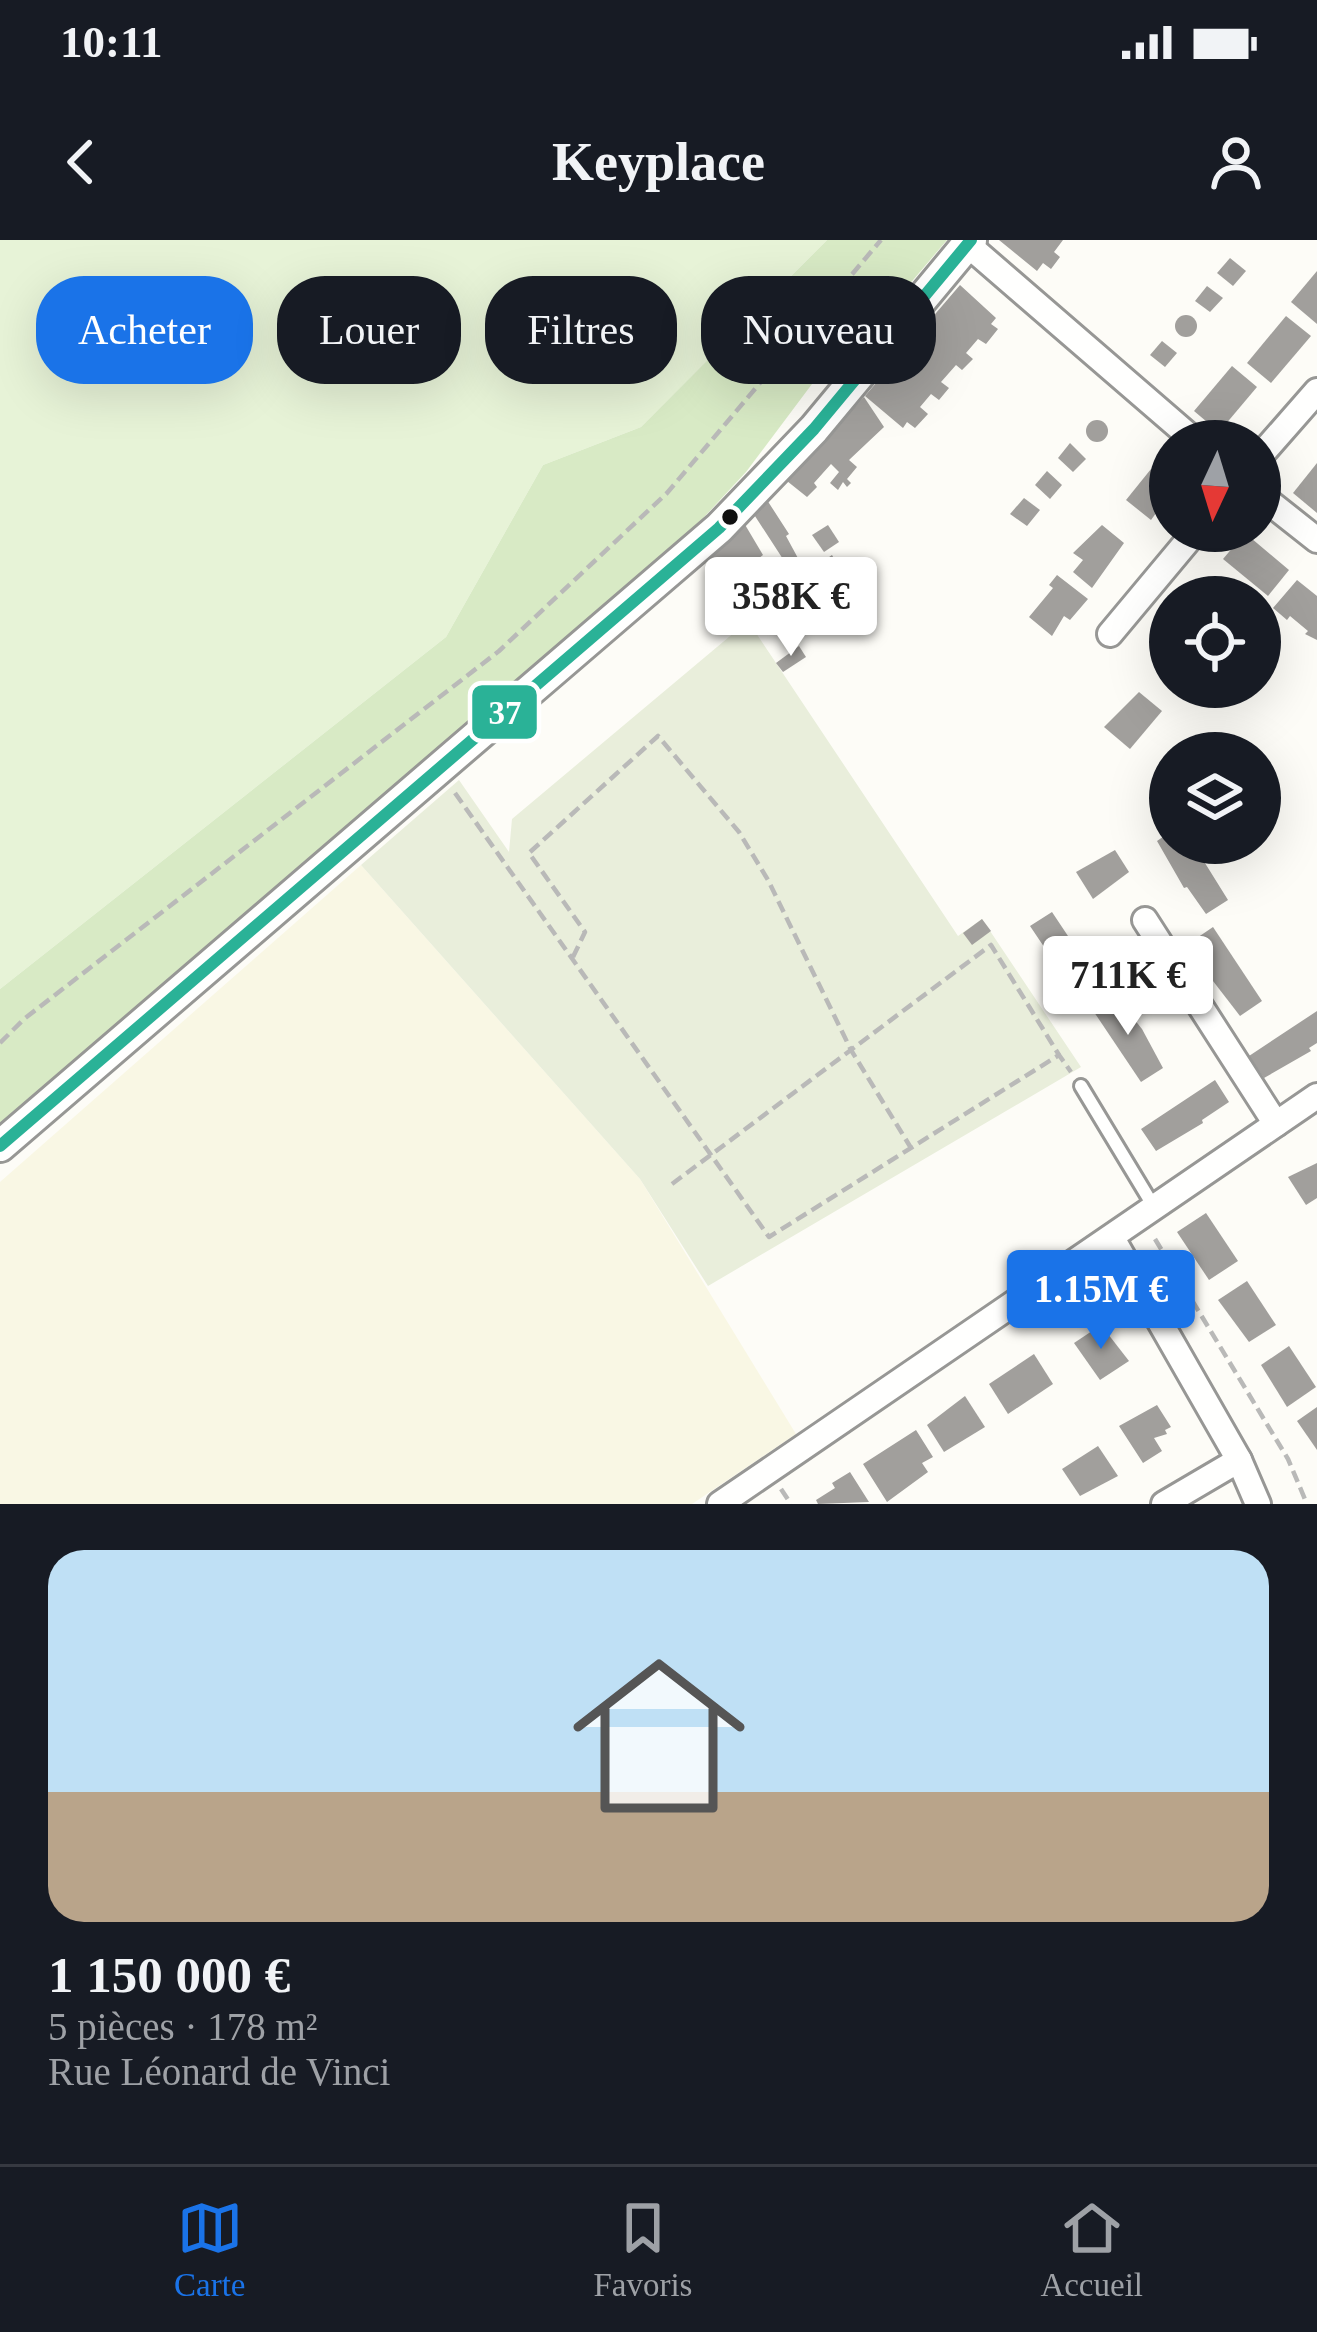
<!DOCTYPE html>
<html lang="fr">
<head>
<meta charset="utf-8">
<style>
  body { margin:0; font-family:"Times New Roman",serif; background:#242831; color:#f1f3f6; height:100vh; display:flex; flex-direction:column; font-size:45px; white-space:nowrap }
  * { box-sizing:border-box; margin:0 }
  p { font-size:39px; color:#9ea1a6 }
  .icon { flex:none; width:66px; height:66px; fill:none; stroke:currentColor; stroke-width:2; stroke-linecap:round; stroke-linejoin:round }
  .map { position:relative; height:1264px; overflow:hidden }
  .side { display:flex; flex-direction:column; background:#171b24; flex:1 }
  .side>* { flex:none }
  .hud { position:absolute; left:36px; top:36px; width:1245px; height:108px; display:flex; gap:24px }
  .needle { width:78px; rotate:184deg }
  .buttons { position:absolute; left:1149px; top:180px; display:grid; gap:24px }
  .buttons a { display:grid; place-items:center; width:132px; height:132px; border-radius:50%; background:#171b24; box-shadow:0 12px 48px #0002; font-size:60px }
  .price { position:absolute; translate:-50% -102px; padding:0 27px; border-radius:12px; background:#fff; color:#222; font-size:39px; line-height:78px; filter:drop-shadow(0 3px 6px #0008) }
  .price::after { content:''; position:absolute; left:50%; top:72px; width:36px; height:27px; margin-left:-18px; background:inherit; clip-path:polygon(0 0,100% 0,50% 100%) }
  .price.selected { background:#1a73e8; color:#fff }
  ul { padding:0; list-style:none }
  li { display:grid; align-content:center; gap:24px; height:636px; padding:0 48px }
  li span { display:grid; place-items:center; height:372px; border-radius:36px; color:#555 }
  li>.icon { margin-inline-start:auto }
  span .icon { width:216px; height:216px; fill:#fffc; stroke-width:1 }
  li b { font-size:51px }
  .tag { padding:0 42px; border-radius:48px; background:#171b24; box-shadow:0 12px 48px #0002; font-size:42px; line-height:108px }
  .tag.selected { background:#1a73e8; color:#fff }
  .status { display:flex; justify-content:space-between; align-items:center; height:84px; padding:0 60px; background:#171b24; direction:ltr }
  .status svg { height:33px; fill:currentColor }
  header { display:flex; justify-content:space-between; align-items:center; height:156px; padding:0 48px; background:#171b24; font-size:54px; font-weight:800 }
  .dock { display:flex; justify-content:space-around; align-items:center; height:168px; border-top:3px solid #363941; background:#171b24; font-size:33px; color:#9ea1a6 }
  .dock a { display:grid; justify-items:center; gap:6px }
  .dock .selected { color:#1a73e8 }
  .map>svg:first-child { display:block }
  .farmland { fill:#f9f7e4 }
  .green { fill:#e7f3d7 }
  .forest { fill:#d8eac5 }
  .cemetery { fill:#e9eedb }
  .building { fill:#a19f9c }
  .lines { fill:none; stroke-linecap:round; stroke-linejoin:round }
  .service-casing { stroke:#979795; stroke-width:18 }
  .minor-casing { stroke:#979795; stroke-width:30 }
  .tertiary-casing { stroke:#979795; stroke-width:36 }
  .path { stroke:#b9b9b8; stroke-width:4.5; stroke-dasharray:12 6; stroke-linecap:butt }
  .service { stroke:#fffffe; stroke-width:12 }
  .minor { stroke:#fffffe; stroke-width:24 }
  .tertiary { stroke:#fffffe; stroke-width:30 }
  .bus-1-casing { stroke:#fff; stroke-width:21 }
  .bus-1 { stroke:#2ab297; stroke-width:12 }
  .bus-dot { fill:#111; stroke:#fff; stroke-width:4.5 }
  .line-badge { stroke:#fff; stroke-width:4.5 }
  .badge-label { font-size:33px; text-anchor:middle; font-weight:bold; fill:#fff }
</style>
</head>
<body>
<div class="status"><b>10:11</b><svg viewBox="0 0 49 12"><path d="M0 12V9h3v3zM5 12V6h3v6zM10 12V3h3v9zM15 12V0h3v12zM26 1h20v11H26zM47 4h2v5h-2z"/></svg></div>
<header><svg class="icon" aria-label="back" viewBox="0 0 24 24"><path d="M15 5l-7 7 7 7"/></svg>Keyplace<svg class="icon" aria-label="person" viewBox="0 0 24 24"><circle cx="12" cy="8" r="4"/><path d="M4 21q1-7 8-7t8 7"/></svg></header>
<div class="map">
<svg width="1317" height="1264" viewBox="0 0 1317 1264">
  <rect width="100%" height="100%" fill="#fdfcf7"/>
  <polygon class="farmland" points="361,625 640,939 796,1194 692,1264 0,1264 0,942"/>
  <polygon class="green" points="0,0 827,0 641,187 543,225 446,397 0,749"/>
  <polygon class="forest" points="827,0 947,0 834,133 821,132 746,232 668,316 0,886 0,749 446,397 543,225 641,187"/>
  <polygon class="cemetery" points="748,381 958,696 982,679 1081,827 708,1046 640,939 361,625 459,540 509,612 512,579"/>
  <g class="building">
    <polygon points="999,0 1063,0 1054,12 1060,17 1051,29 1043,23 1037,31"/>
    <polygon points="1230,18 1246,31 1233,46 1217,33"/>
    <polygon points="1317,31 1317,84 1291,62"/>
    <polygon points="960,45 996,78 991,84 998,89 986,104 978,99 966,113 973,119 962,130 956,125 941,142 949,148 939,160 931,154 920,167 928,174 915,188 907,182 903,188 865,156"/>
    <polygon points="1207,46 1223,58 1210,72 1195,61"/>
    <polygon points="853,57 879,78 835,130 810,107"/>
    <circle cx="1186" cy="86" r="11"/>
    <polygon points="1286,76 1311,96 1271,143 1247,123"/>
    <polygon points="1162,101 1177,113 1165,127 1150,115"/>
    <polygon points="1232,126 1257,147 1219,192 1194,171"/>
    <polygon points="864,157 884,187 849,220 857,227 847,239 851,243 847,247 843,242 838,250 830,243 839,232 831,224 814,243 817,247 807,257 787,241"/>
    <circle cx="1097" cy="191" r="11"/>
    <polygon points="1070,203 1086,219 1073,232 1058,218"/>
    <polygon points="1317,223 1317,273 1293,253"/>
    <polygon points="1151,229 1170,245 1170,254 1151,280 1126,260"/>
    <polygon points="1047,231 1062,245 1050,259 1035,245"/>
    <polygon points="1024,258 1040,270 1027,286 1010,274"/>
    <polygon points="767,260 789,294 786,296 806,333 832,315 838,326 826,333 851,373 829,388 823,378 810,387 780,340 792,333 753,273"/>
    <polygon points="744,283 763,315 747,327 755,341 733,356 708,317"/>
    <polygon points="828,285 839,302 824,312 812,295"/>
    <polygon points="1102,285 1124,303 1092,348 1073,332 1083,320 1073,313"/>
    <polygon points="1245,293 1289,330 1268,356 1223,319"/>
    <polygon points="1057,335 1088,359 1070,380 1064,376 1052,396 1029,377 1053,348 1049,345"/>
    <polygon points="1297,340 1317,356 1317,400 1305,394 1308,391 1290,376 1287,380 1273,368"/>
    <polygon points="799,406 806,417 783,432 776,423"/>
    <polygon points="1139,452 1162,471 1130,509 1104,487"/>
    <polygon points="1170,592 1170,603 1195,607 1228,660 1206,674 1187,647 1184,648 1157,601"/>
    <polygon points="1115,610 1129,632 1093,659 1076,632"/>
    <polygon points="1052,672 1070,699 1073,697 1101,744 1079,759 1030,686"/>
    <polygon points="982,679 991,691 972,705 963,693"/>
    <polygon points="1213,687 1262,761 1240,776 1213,741 1191,702"/>
    <polygon points="1114,754 1142,789 1163,828 1141,842 1092,769"/>
    <polygon points="1317,771 1317,803 1309,808 1311,811 1264,838 1249,816"/>
    <polygon points="1215,840 1229,862 1202,880 1203,883 1156,911 1141,889"/>
    <polygon points="1317,923 1317,958 1306,965 1288,937"/>
    <polygon points="1206,973 1238,1021 1209,1040 1177,992"/>
    <polygon points="1247,1041 1276,1085 1249,1102 1218,1060"/>
    <polygon points="1101,1085 1129,1121 1100,1140 1074,1103"/>
    <polygon points="1289,1106 1316,1147 1287,1167 1261,1125"/>
    <polygon points="1034,1114 1053,1144 1008,1174 989,1144"/>
    <polygon points="965,1156 985,1187 944,1212 927,1185"/>
    <polygon points="1157,1165 1171,1187 1165,1190 1167,1194 1154,1198 1162,1211 1143,1223 1119,1186"/>
    <polygon points="1317,1167 1317,1210 1297,1181"/>
    <polygon points="916,1190 933,1217 922,1223 928,1232 887,1262 863,1224"/>
    <polygon points="1098,1206 1118,1236 1080,1256 1062,1229"/>
    <polygon points="850,1232 869,1262 818,1264 816,1260 835,1248 832,1243"/>
  </g>
  <g class="lines">
    <defs>
      <polyline id="service" points="1081,846 1154,967"/>
      <g id="minor">
        <polyline points="967,4 1195,201"/>
        <polyline points="1260,216 1317,151"/>
        <polyline points="1260,255 1317,300"/>
        <polyline points="1110,394 1196,291"/>
        <polyline points="1145,680 1276,884"/>
        <polyline points="1112,998 1239,1220 1258,1264"/>
        <polyline points="720,1264 1317,856"/>
        <polyline points="1164,1264 1239,1220"/>
      </g>
      <polyline id="tertiary" points="0,906 719,288 814,189 971,0"/>
    </defs>
    <use href="#service" class="service-casing"/>
    <use href="#minor" class="minor-casing"/>
    <use href="#tertiary" class="tertiary-casing"/>
    <g class="path">
      <polyline points="455,553 769,997 1059,815 1071,832"/>
      <polyline points="573,717 585,692 529,613 658,496 739,592 768,640 851,810 911,908"/>
      <polyline points="0,803 24,779 499,411 667,253 881,0"/>
      <polyline points="672,944 991,705 1059,815"/>
      <polyline points="1155,999 1288,1219 1307,1264"/>
      <polyline points="781,1249 791,1264"/>
    </g>
    <use href="#service" class="service"/>
    <use href="#minor" class="minor"/>
    <use href="#tertiary" class="tertiary"/>
    <defs>
      <polyline id="bus-1" points="0,906 719,288 814,189 971,0"/>
    </defs>
    <use href="#bus-1" class="bus-1-casing"/>
    <use href="#bus-1" class="bus-1"/>
  </g>
  <circle class="bus-dot" cx="730" cy="277" r="10"/>
  <rect class="line-badge" x="470" y="443" width="69" height="58" rx="12" fill="#2ab297"/>
  <g class="badge-label">
    <text x="505" y="484">37</text>
  </g>
</svg>
<div class="buttons">
<a><svg class="needle" viewBox="-14 -14 28 28"><path d="M0-13l5 13h-10z" fill="#e53935"/><path d="M0 13l5-13h-10z" fill="#9ea1a6"/></svg></a>
<a><svg class="icon" aria-label="locate" viewBox="0 0 24 24"><circle cx="12" cy="12" r="6"/><path d="M12 2v4M12 18v4M2 12h4M18 12h4"/></svg></a>
<a><svg class="icon" aria-label="layers" viewBox="0 0 24 24"><path d="M12 4l9 5-9 5-9-5zM3 14l9 5 9-5"/></svg></a>
</div>
<b class="price" style="left:791px;top:419px">358K €</b>
<b class="price" style="left:1128px;top:798px">711K €</b>
<b class="price selected" style="left:1101px;top:1112px">1.15M €</b>
<div class="hud">
<a class="tag selected">Acheter</a>
<a class="tag">Louer</a>
<a class="tag">Filtres</a>
<a class="tag">Nouveau</a>
</div>
</div>
<section class="side">
<ul>
<li><span style="background:linear-gradient(#bfe0f5 65%,#b9a48a 0)"><svg class="icon" aria-label="home" viewBox="0 0 24 24"><path d="M3 11l9-7 9 7M6 9v11h12V9"/></svg></span><div><b>1 150 000 €</b><p>5 pièces · 178 m²</p><p>Rue Léonard de Vinci</p></div></li>
</ul>
</section>
<nav class="dock">
<a class="selected"><svg class="icon" aria-label="map" viewBox="0 0 24 24"><path d="M3 6l6-2 6 2 6-2v14l-6 2-6-2-6 2zM9 4v14M15 6v14"/></svg>Carte</a>
<a><svg class="icon" aria-label="saved" viewBox="0 0 24 24"><path d="M7 4h10v16l-5-4-5 4z"/></svg>Favoris</a>
<a><svg class="icon" aria-label="home" viewBox="0 0 24 24"><path d="M3 11l9-7 9 7M6 9v11h12V9"/></svg>Accueil</a>
</nav>
</body>
</html>
